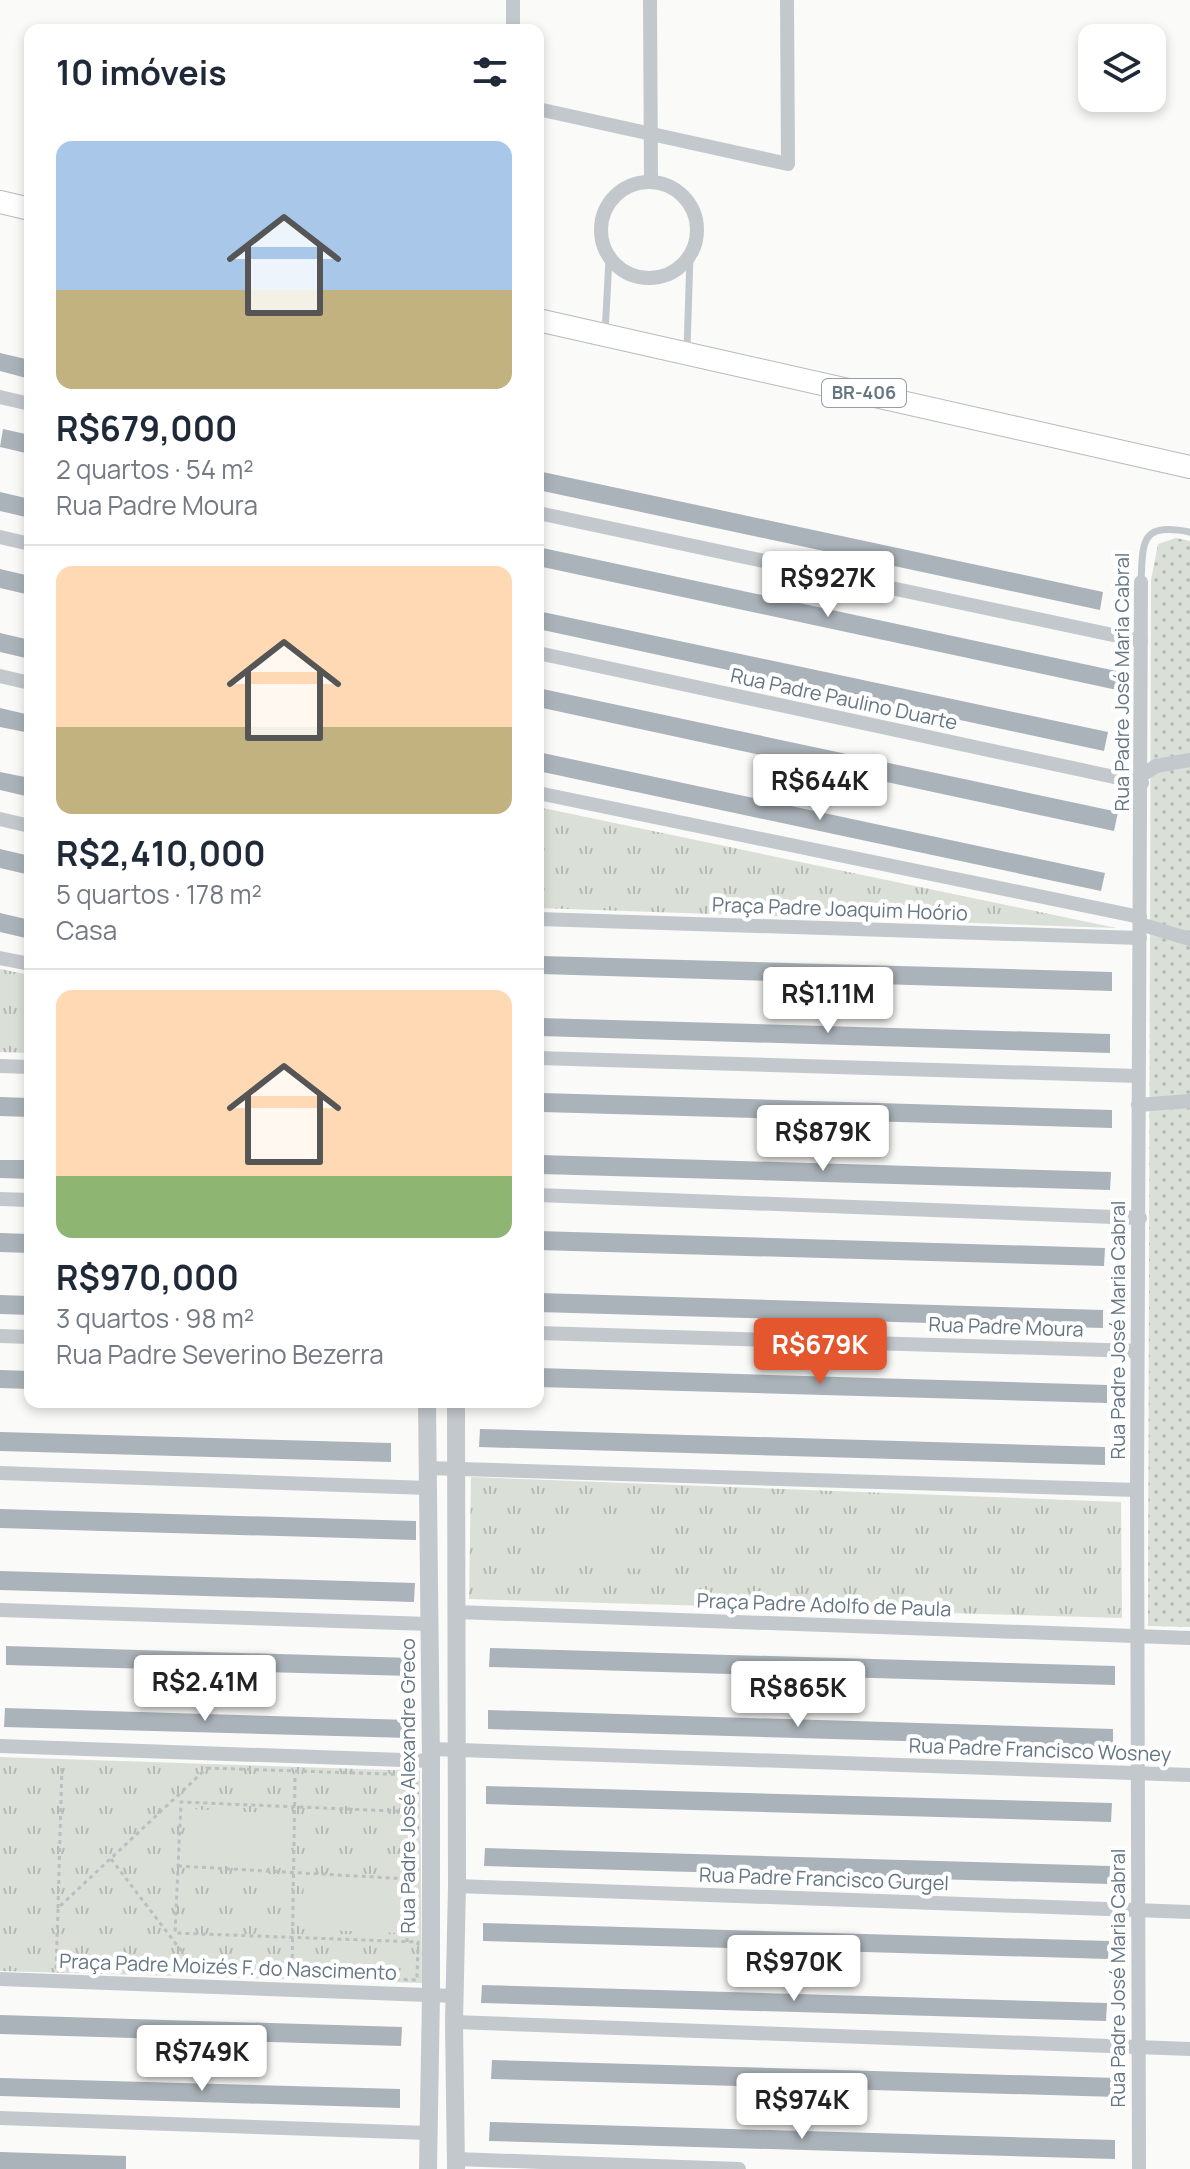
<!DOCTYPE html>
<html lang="pt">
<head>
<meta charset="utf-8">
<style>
  body { margin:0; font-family:Manrope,sans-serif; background:#f2f2f3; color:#1f2937; height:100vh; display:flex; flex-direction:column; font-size:30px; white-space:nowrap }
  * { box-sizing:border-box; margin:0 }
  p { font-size:26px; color:#747a83 }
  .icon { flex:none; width:44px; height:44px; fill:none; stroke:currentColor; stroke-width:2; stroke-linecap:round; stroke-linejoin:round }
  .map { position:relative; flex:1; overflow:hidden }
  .panel { position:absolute; left:24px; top:24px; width:520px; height:1384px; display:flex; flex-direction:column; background:#fff; border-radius:16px; box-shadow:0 4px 12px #0003 }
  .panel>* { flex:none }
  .fabs { position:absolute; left:1078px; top:24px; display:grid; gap:16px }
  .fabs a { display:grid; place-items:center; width:88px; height:88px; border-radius:16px; background:#fff; box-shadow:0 4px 12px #0003; font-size:40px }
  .price { position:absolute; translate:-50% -68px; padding:0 18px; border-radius:8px; background:#fff; color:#222; font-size:26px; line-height:52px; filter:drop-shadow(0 2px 4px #0008) }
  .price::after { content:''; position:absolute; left:50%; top:48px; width:24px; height:18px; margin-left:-12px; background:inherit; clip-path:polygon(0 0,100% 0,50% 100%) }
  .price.current { background:#e4572e; color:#fff }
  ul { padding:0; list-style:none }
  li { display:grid; align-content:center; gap:16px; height:424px; padding:0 32px }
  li+li { border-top:2px solid #e0e1e3 }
  li span { display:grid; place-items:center; height:248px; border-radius:16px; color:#555 }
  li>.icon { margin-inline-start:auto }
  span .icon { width:144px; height:144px; fill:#fffc; stroke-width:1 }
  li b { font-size:34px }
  h2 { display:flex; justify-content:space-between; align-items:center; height:96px; padding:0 32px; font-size:34px }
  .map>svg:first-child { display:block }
  .grass { fill:url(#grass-dots) }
  .park { fill:url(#park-tufts) }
  .garden { fill:#dadfd7 }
  .building { fill:#aab3b9 }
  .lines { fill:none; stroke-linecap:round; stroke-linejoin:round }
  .primary-casing { stroke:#b5babe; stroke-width:24 }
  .path { stroke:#bbbfc2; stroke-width:3; stroke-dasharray:4 4; stroke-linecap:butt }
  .service { stroke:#c3c8cc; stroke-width:7 }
  .minor { stroke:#c3c8cc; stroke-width:14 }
  .tertiary { stroke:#c3c8cc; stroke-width:18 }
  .primary { stroke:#fff; stroke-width:22 }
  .labels { text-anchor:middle; stroke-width:8; stroke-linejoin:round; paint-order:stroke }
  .shield { fill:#fff; stroke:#939fa8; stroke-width:2 }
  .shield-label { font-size:18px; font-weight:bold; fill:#657683 }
  .street-label { font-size:20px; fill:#657683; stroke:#fff }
</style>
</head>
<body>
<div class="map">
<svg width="1190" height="2169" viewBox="0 0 1190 2169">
  <defs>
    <pattern id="grass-dots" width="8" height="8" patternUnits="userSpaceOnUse" patternTransform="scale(2)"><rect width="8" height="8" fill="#dadfd7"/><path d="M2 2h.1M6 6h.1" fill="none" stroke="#b4b9b4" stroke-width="1.8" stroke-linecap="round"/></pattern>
    <pattern id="park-tufts" width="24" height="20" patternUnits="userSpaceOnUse" patternTransform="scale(2)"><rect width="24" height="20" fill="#dadfd7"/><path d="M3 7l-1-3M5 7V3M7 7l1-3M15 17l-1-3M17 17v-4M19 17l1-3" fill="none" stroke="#b4b9b4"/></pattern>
  </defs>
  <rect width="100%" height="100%" fill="#fafaf8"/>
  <polygon class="grass" points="1176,538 1190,541 1190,1627 1148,1626 1151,580 1158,544"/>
  <g class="park">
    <polygon points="538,807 1116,928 538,908"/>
    <polygon points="0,969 30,975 30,1053 0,1052"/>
    <polygon points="471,1477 1121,1502 1122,1618 469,1599"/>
    <polygon points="0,1757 420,1771 422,1983 0,1971"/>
  </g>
  <g class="garden">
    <polygon points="547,1514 645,1519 642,1569 544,1563"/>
    <polygon points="190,1809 288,1814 285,1864 187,1858"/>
    <polygon points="304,1879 402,1883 400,1933 302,1929"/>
  </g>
  <g class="building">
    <polygon points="0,353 30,360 30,379 0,371"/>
    <polygon points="3,429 30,435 30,454 0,447"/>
    <polygon points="538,471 1103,592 1100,610 538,490"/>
    <polygon points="0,492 30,499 30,518 0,511"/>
    <polygon points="538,547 1121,672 1117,690 538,566"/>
    <polygon points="0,569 30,576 30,595 0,588"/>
    <polygon points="538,611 1108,732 1104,751 538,629"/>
    <polygon points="0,633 30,640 30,659 0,652"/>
    <polygon points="538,688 1118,812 1114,831 538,707"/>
    <polygon points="0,708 30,715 30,733 0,727"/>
    <polygon points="538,752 1105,873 1101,891 538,771"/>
    <polygon points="0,772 30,778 30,797 0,790"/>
    <polygon points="0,849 30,856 30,875 0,868"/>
    <polygon points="0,913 30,920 30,939 0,932"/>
    <polygon points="542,956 1112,972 1112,991 541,974"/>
    <polygon points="540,1018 1110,1034 1110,1053 540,1036"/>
    <polygon points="542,1093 1112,1110 1112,1128 542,1112"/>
    <polygon points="0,1097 30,1098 30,1117 0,1116"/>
    <polygon points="540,1155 1111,1172 1110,1190 540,1174"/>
    <polygon points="0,1160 30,1160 30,1179 0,1178"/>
    <polygon points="538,1231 1105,1248 1104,1266 538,1250"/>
    <polygon points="0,1233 30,1234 30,1253 0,1252"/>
    <polygon points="538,1293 1103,1310 1103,1328 538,1312"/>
    <polygon points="0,1295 30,1296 30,1315 0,1314"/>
    <polygon points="538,1368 1107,1385 1107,1403 538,1387"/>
    <polygon points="0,1370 30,1371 30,1389 0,1388"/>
    <polygon points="480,1429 1105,1447 1105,1465 479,1447"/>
    <polygon points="0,1432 391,1443 391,1462 0,1451"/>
    <polygon points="0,1509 416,1521 416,1540 0,1528"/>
    <polygon points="0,1571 415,1583 414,1602 0,1590"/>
    <polygon points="6,1646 412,1658 411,1676 6,1665"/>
    <polygon points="490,1648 1115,1666 1115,1685 489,1667"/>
    <polygon points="5,1708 410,1720 410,1738 4,1727"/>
    <polygon points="488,1710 1113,1729 1113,1747 488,1729"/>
    <polygon points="486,1786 1112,1803 1111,1822 486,1804"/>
    <polygon points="485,1848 1110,1866 1109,1884 484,1866"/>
    <polygon points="483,1923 1109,1941 1108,1959 483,1941"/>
    <polygon points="482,1985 1107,2003 1106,2021 481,2003"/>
    <polygon points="0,2015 402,2027 401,2046 0,2034"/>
    <polygon points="492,2060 1117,2078 1117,2097 491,2079"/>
    <polygon points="0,2078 400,2089 400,2108 0,2096"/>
    <polygon points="490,2122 1115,2140 1115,2159 489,2141"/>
    <polygon points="0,2152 126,2156 126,2169 0,2169"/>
  </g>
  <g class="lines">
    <defs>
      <g id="primary">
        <polyline points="0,202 30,209"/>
        <polyline points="538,320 1190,467"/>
      </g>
    </defs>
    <use href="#primary" class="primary-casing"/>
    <g class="path">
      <polygon points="207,1768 416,1775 417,1812 181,1802 175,1933 418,1942 417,1980 56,1969 58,1908"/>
      <polyline points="111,1859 196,1970"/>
      <polyline points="178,1866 409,1879"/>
      <polyline points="58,1908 62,1764"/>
      <polyline points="407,1942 411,1812"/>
      <polyline points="292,1974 295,1774"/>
    </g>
    <g class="service">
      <polyline points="605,333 609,259"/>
      <polyline points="687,349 690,256"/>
      <path d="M1141,582C1143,541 1140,522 1190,532"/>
    </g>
    <g class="minor">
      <polyline points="650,0 651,182"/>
      <polyline points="513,30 513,0"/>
      <polyline points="538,109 788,164 787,0"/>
      <circle cx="649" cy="230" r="48"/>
      <polyline points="0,397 30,404"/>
      <polyline points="538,513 1141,641"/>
      <polyline points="0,537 30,544"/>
      <polyline points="538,653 1142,783"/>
      <polyline points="0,676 30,683"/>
      <polyline points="1142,775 1156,766 1190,760"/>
      <polyline points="538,793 1140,917"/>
      <polyline points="0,819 30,826"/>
      <polyline points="538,919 1140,938"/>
      <polyline points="1140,924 1190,939"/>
      <polyline points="0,958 30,964"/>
      <polyline points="538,1058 1138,1076"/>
      <polyline points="0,1066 30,1067"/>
      <polyline points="1138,1105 1190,1101"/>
      <polyline points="538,1195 1140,1218"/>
      <polyline points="0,1199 30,1200"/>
      <polyline points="538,1333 1137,1351"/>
      <polyline points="0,1336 30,1337"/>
      <polyline points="427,1468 1137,1490"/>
      <polyline points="0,1473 428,1488"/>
      <polyline points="0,1610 429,1624"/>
      <polyline points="457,1612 1190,1638"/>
      <polyline points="0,1746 431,1761"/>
      <polyline points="431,1749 1190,1775"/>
      <polyline points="457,1886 1190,1912"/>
      <polyline points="0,1979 454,1996"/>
      <polyline points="454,2022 1190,2049"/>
      <polyline points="0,2118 428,2133"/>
      <polyline points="456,2159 739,2169"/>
      <polyline points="1139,2169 1137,1490 1141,582"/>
    </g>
    <g class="tertiary">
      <polyline points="427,1402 431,1761 431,1995 428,2169"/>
      <polyline points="456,2169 454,2022 457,1886 456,1402"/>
    </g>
    <use href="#primary" class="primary"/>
  </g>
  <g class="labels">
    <rect class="shield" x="822" y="379" width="84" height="28" rx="6"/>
    <g class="shield-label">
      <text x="864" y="399">BR-406</text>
    </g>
    <g class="street-label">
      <text transform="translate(1122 682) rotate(-90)" y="7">Rua Padre José Maria Cabral</text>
      <text transform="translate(844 699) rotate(12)" y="7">Rua Padre Paulino Duarte</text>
      <text transform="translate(840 909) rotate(2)" y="7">Praça Padre Joaquim Hoório</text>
      <text transform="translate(1006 1327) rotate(2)" y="7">Rua Padre Moura</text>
      <text transform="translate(1118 1330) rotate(-90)" y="7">Rua Padre José Maria Cabral</text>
      <text transform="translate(824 1605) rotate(2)" y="7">Praça Padre Adolfo de Paula</text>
      <text transform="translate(1040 1750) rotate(2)" y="7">Rua Padre Francisco Wosney</text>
      <text transform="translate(408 1786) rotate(-90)" y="7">Rua Padre José Alexandre Greco</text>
      <text transform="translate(824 1879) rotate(2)" y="7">Rua Padre Francisco Gurgel</text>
      <text transform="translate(228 1967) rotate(2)" y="7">Praça Padre Moizés F. do Nascimento</text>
      <text transform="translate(1118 1978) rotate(-90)" y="7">Rua Padre José Maria Cabral</text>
    </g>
  </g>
</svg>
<div class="fabs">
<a><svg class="icon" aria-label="layers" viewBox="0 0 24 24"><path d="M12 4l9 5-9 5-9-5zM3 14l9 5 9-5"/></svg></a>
</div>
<b class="price" style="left:828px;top:619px">R$927K</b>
<b class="price" style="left:820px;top:822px">R$644K</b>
<b class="price" style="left:828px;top:1035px">R$1.11M</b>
<b class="price" style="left:823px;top:1173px">R$879K</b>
<b class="price current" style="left:820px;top:1386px">R$679K</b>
<b class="price" style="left:205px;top:1723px">R$2.41M</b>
<b class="price" style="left:798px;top:1729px">R$865K</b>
<b class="price" style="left:794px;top:2003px">R$970K</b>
<b class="price" style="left:202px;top:2093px">R$749K</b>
<b class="price" style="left:802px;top:2141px">R$974K</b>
<section class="panel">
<h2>10 imóveis<svg class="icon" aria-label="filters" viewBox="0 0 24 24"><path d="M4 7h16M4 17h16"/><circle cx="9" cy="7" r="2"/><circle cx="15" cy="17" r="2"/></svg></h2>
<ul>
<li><span style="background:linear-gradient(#a9c7e8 60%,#c2b280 0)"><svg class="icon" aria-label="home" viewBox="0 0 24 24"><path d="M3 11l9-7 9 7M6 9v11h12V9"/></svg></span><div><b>R$679,000</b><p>2 quartos · 54 m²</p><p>Rua Padre Moura</p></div></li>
<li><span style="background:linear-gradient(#ffd9b3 65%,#c2b280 0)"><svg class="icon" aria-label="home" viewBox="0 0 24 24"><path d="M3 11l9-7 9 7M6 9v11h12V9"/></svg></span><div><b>R$2,410,000</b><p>5 quartos · 178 m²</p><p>Casa</p></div></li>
<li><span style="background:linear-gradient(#ffd9b3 75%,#8fb573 0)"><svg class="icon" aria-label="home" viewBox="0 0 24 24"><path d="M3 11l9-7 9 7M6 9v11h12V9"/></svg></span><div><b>R$970,000</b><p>3 quartos · 98 m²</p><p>Rua Padre Severino Bezerra</p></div></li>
</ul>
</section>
</div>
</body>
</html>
